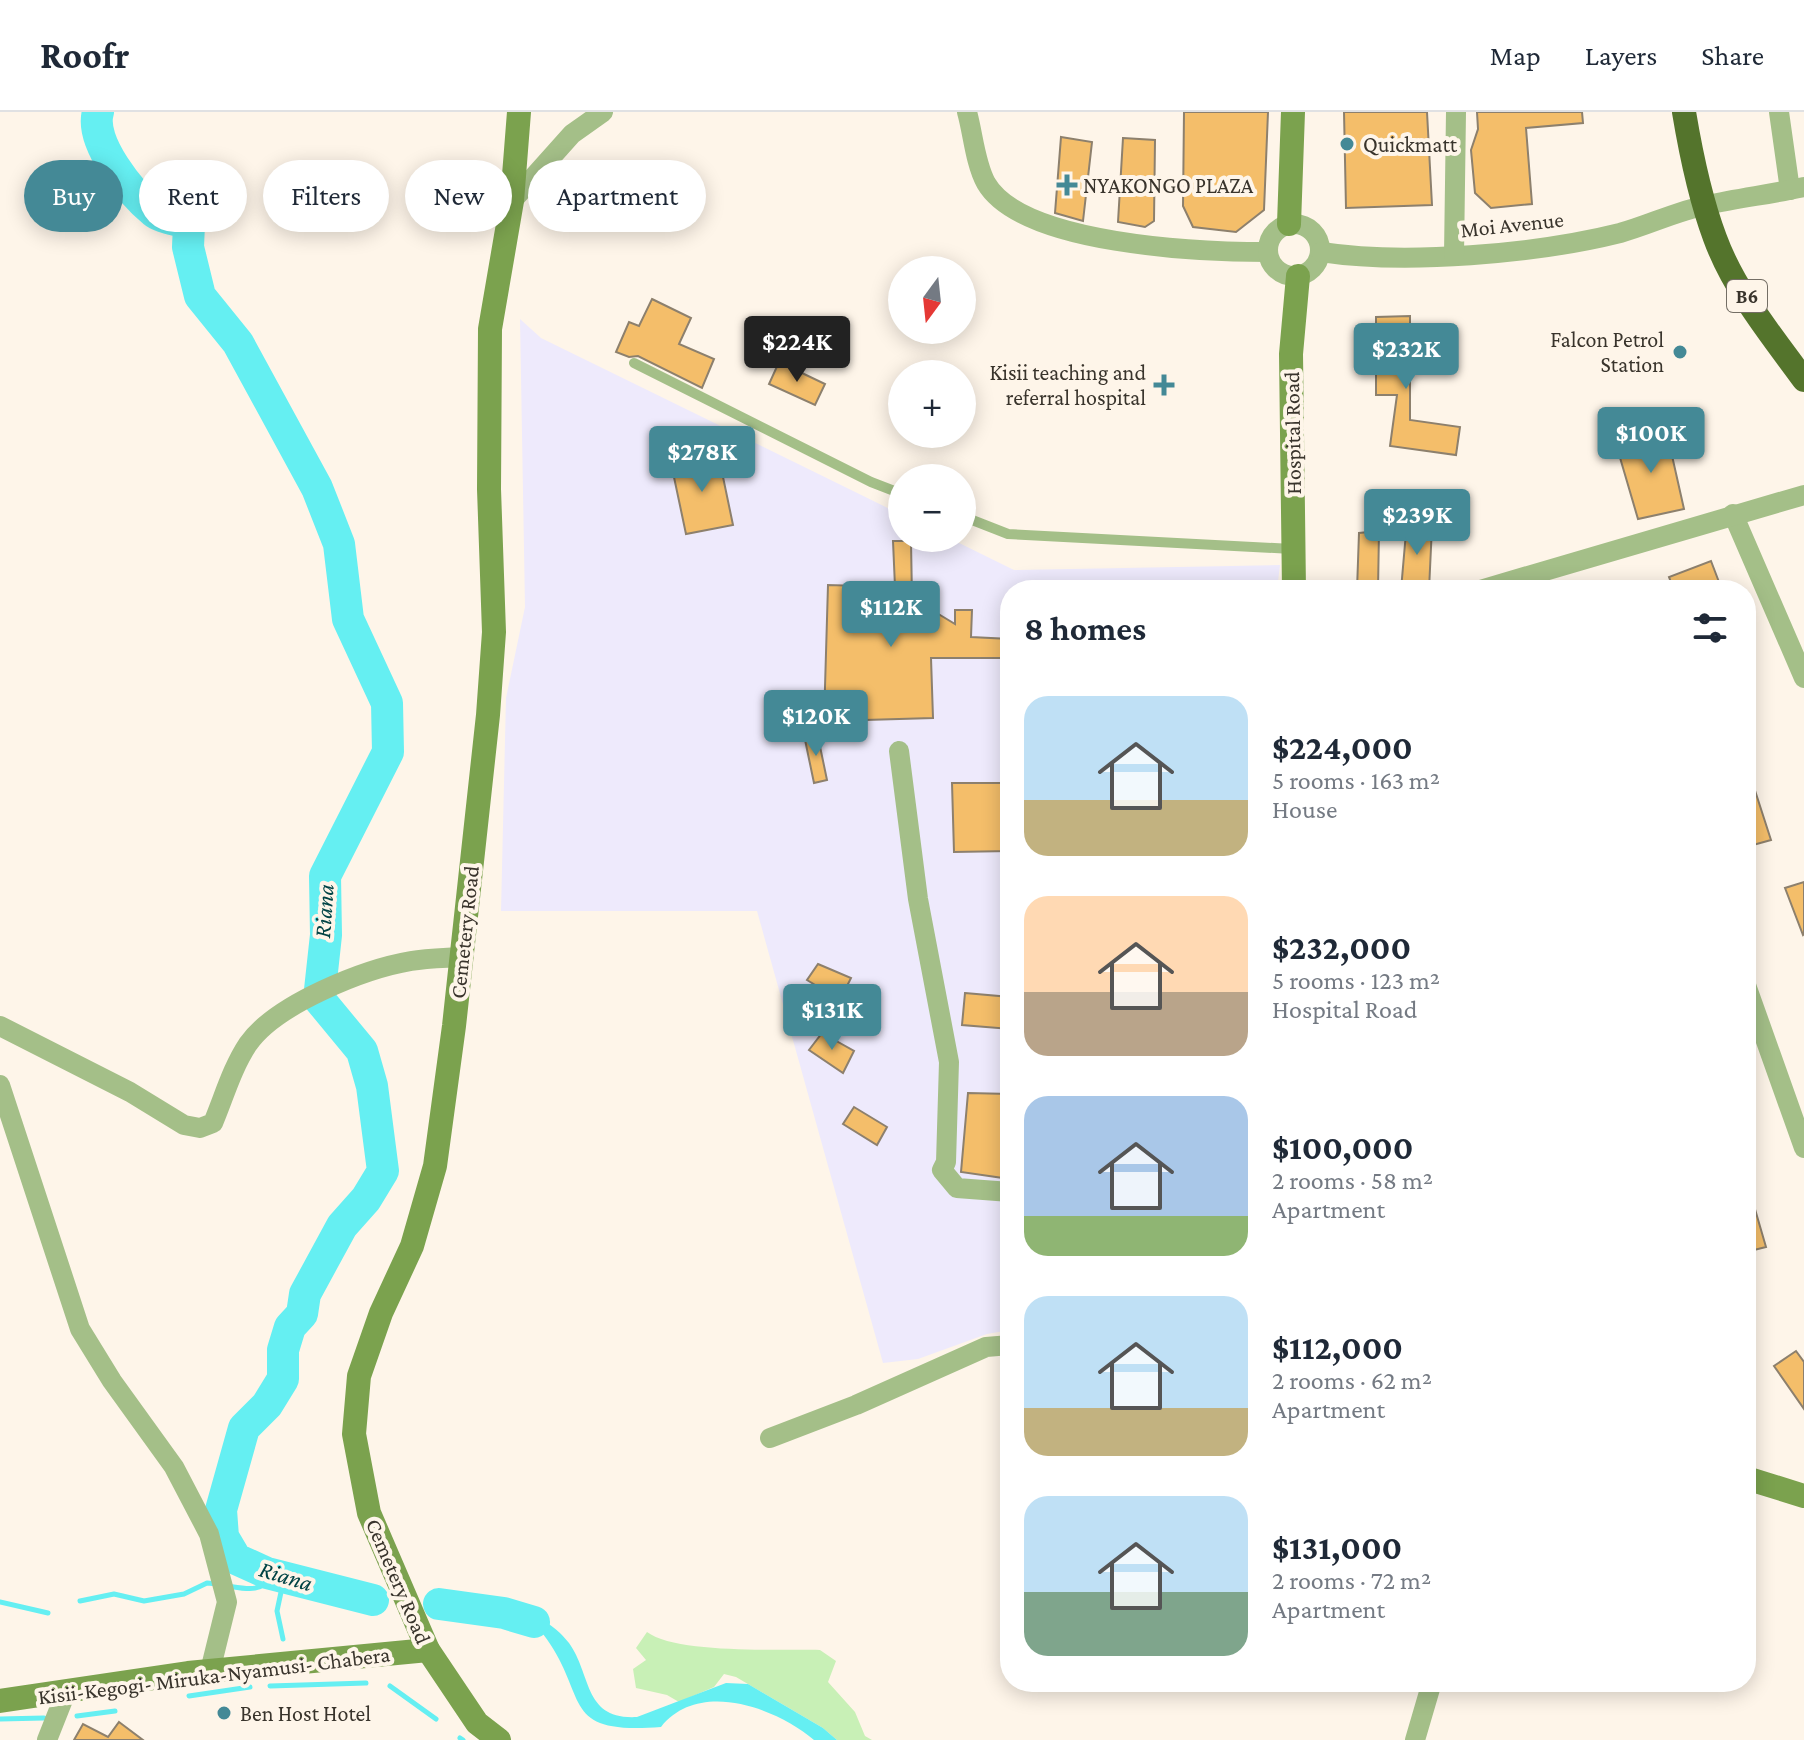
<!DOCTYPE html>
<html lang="en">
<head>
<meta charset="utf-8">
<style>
  body { margin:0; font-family:"Crimson Pro",serif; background:#f6f6f7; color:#1f2937; height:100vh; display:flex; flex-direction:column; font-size:30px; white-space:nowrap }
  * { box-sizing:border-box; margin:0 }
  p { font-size:26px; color:#747a83 }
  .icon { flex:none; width:44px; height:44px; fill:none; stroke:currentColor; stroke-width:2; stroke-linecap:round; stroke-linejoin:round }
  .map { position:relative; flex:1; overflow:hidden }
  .sheet { position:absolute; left:1000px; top:468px; width:756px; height:1112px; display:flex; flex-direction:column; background:#fff; border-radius:32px; box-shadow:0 4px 20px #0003 }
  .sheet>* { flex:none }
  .top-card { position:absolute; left:24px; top:48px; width:760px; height:72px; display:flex; gap:16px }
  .needle { width:52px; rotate:195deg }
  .controls { position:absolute; left:888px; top:144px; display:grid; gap:16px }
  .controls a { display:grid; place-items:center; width:88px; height:88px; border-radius:50%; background:#fff; box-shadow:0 4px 20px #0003; font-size:40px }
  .price { position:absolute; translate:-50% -68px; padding:0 18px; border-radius:8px; background:#448996; color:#fff; font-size:26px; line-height:52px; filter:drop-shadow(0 2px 4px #0008) }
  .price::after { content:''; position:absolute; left:50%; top:48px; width:24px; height:18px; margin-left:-12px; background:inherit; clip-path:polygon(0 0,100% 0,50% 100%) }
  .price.current { background:#222; color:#fff }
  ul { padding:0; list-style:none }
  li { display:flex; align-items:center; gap:24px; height:200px; padding:0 24px }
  li span { display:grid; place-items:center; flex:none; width:224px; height:160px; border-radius:24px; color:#555 }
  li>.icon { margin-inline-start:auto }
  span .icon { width:96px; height:96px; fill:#fffc; stroke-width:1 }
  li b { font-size:34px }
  h2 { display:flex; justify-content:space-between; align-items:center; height:96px; padding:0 24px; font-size:34px }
  .chip { padding:0 28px; border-radius:36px; background:#fff; box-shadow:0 4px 20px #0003; font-size:28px; line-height:72px }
  .chip.current { background:#448996; color:#fff }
  header { display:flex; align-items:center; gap:48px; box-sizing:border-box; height:112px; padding:0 40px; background:#fff; border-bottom:2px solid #e0e1e3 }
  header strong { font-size:38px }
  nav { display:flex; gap:44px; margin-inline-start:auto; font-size:28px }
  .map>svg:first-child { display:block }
  .education { fill:#eeeafc }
  .green { fill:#c8f0b6 }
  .water { fill:#65eff2 }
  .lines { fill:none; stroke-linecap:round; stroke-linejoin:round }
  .stream { stroke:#65eff2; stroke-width:5 }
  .river { stroke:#65eff2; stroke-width:32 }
  .building { fill:#f4be6a; stroke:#8d806d; stroke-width:2 }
  .lane { stroke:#a4bf88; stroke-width:10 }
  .street { stroke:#a4bf88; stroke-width:20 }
  .secondary { stroke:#7ba24e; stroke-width:24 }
  .highway { stroke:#54742c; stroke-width:24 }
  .poi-dot { fill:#448996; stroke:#fef5e9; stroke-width:3 }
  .labels { text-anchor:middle; stroke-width:8; stroke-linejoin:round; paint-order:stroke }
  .shield { fill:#fef5e9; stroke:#746e65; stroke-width:2 }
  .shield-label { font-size:20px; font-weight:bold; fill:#39342c }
  .poi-label { font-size:22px; fill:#39342c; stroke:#fef5e9; text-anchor:start }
  .street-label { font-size:22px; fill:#39342c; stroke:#fef5e9 }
  .water-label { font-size:24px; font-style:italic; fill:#004345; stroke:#fef5e9 }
</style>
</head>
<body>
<header>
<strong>Roofr</strong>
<nav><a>Map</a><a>Layers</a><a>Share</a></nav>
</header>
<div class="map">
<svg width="1804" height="1628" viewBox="0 0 1804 1628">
  <rect width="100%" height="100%" fill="#fef5e9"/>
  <polygon class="education" points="520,207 541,226 902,403 902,426 949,426 1014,458 1280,453 1277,478 1010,478 1010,1218 987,1222 918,1247 883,1251 757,799 501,799 506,586 525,495"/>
  <path class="green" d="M647,1520C676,1542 781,1537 820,1538L836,1549L828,1570L855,1600L865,1624L872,1628H837L823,1616L736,1565L724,1562L714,1575L679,1590L667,1583L636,1576L633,1557L646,1548L636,1536Z"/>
  <path class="water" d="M494,1489C522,1497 551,1507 569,1531C592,1563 583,1608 637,1605L726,1571L748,1572L823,1616L837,1628H814C776,1596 699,1567 661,1615C557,1623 591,1585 543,1522L491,1511Z"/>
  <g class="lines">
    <g class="stream">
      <path d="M228,1474C247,1477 262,1481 272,1463"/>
      <polyline points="80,1489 114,1482 144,1489 184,1482 207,1471 218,1472"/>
      <polyline points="0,1490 48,1501"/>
      <polyline points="283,1527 277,1499 284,1466"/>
      <polyline points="270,1574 366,1571"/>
      <polyline points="390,1574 436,1607"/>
      <polyline points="189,1584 250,1575"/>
      <polyline points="77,1604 115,1599"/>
      <polyline points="0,1607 44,1606"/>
      <polyline points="460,1626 463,1628"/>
    </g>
    <g class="river">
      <path d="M98,0C89,30 131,81 154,100C161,106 179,108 189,112L188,135L200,184L238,231L317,376L339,432L348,507L387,591L388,640L325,764L326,823L319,887L362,939L372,974L383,1059L366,1087L342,1114L305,1182L302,1202L290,1215L283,1238V1267L267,1293L244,1316L221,1398L223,1425L236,1447L267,1461L373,1488"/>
      <polyline points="439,1492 504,1501 534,1510"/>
    </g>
  </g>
  <g class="building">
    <polygon points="1184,0 1268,0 1264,98 1236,120 1193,115 1183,94"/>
    <polygon points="1344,0 1427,0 1432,93 1346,96"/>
    <polygon points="1477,0 1582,0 1583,11 1526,16 1532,92 1491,96 1475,81 1471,38 1478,17"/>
    <polygon points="1061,25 1092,30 1083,109 1055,101"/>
    <polygon points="1123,26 1155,28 1154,109 1145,115 1118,110"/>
    <polygon points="652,187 691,206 679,232 714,247 702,276 638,244 629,245 616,240 629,210 639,214"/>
    <polygon points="1410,204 1410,308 1460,315 1456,343 1390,334 1397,283 1376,283 1376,205"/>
    <polygon points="779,250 825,272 815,293 769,272"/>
    <polygon points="1666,317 1684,397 1638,407 1616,332"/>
    <polygon points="718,341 733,413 686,422 671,351"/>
    <polygon points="1407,409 1432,414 1429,478 1401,478"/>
    <polygon points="1379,419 1378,478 1357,478 1359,421"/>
    <polygon points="893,429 911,429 912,486 955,512 955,498 972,498 971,525 1010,527 1010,546 931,546 933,606 865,608 864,611 824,609 828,473 895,475"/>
    <polygon points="1711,449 1722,478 1674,478 1669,465"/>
    <polygon points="817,620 827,668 814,671 804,623"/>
    <polygon points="1746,660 1749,660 1771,728 1746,735"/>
    <polygon points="952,671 1010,671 1010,739 954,740"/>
    <polygon points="1804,770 1804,822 1803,823 1785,776"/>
    <polygon points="818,852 851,866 840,888 807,868"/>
    <polygon points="965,881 1010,885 1010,917 962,913"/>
    <polygon points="822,921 854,939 843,961 809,938"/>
    <polygon points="968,981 1010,982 1010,1067 961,1060"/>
    <polygon points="854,995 887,1015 877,1033 843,1012"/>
    <polygon points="1750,1080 1766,1135 1746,1140 1746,1081"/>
    <polygon points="1796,1239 1804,1250 1804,1297 1774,1254"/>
    <polygon points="119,1610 143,1628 74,1628 83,1612 108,1625"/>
  </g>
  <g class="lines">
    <g class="lane">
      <polyline points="634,251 871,370 902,382"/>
      <polyline points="962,404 1008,422 1292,437"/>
    </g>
    <g class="street">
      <path d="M967,0C973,21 975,51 986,71C1022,133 1201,140 1268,140"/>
      <polyline points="1779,0 1790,78"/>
      <polyline points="512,89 572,22 603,0"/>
      <circle cx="1294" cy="138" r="26"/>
      <path d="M1321,140C1405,153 1536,142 1620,121C1649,113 1677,99 1707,93C1739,86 1772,82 1804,75"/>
      <polyline points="1454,143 1456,0"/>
      <polyline points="1733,402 1804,566"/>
      <polyline points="1480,478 1804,383"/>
      <polyline points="899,639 918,787 949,950 946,1050 942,1058 957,1076 1010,1080"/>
      <polyline points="1746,873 1804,1036"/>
      <path d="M0,914L130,980L184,1013L200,1016L213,1011C224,985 232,956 248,932C276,892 364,857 411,849C427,846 444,846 460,845"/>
      <polyline points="0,973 80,1217 112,1269 174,1355 209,1422 227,1490 210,1559"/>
      <polyline points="770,1326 856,1293 986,1235 1010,1233"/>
      <polyline points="47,1628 66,1580"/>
      <polyline points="1415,1628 1432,1570"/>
    </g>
    <g class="secondary">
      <polyline points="1289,112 1293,0"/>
      <polyline points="1294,478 1291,242 1298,164"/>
      <polyline points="1746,1366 1804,1384"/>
      <polyline points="0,1589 188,1561 428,1538"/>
      <polyline points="499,1628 477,1611 428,1538 369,1401 354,1322 359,1264 381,1201 412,1134 435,1054 454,914 488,603 494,520 489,377 490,217 512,89 519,0"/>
    </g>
    <path class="highway" d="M1684,0C1691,42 1700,86 1715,126C1734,178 1772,224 1804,268"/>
  </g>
  <g class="poi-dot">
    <circle cx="1347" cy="32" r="8"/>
    <path d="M1063 61h8v8h8v8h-8v8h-8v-8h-8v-8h8z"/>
    <circle cx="1680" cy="240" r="8"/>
    <path d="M1160 261h8v8h8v8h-8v8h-8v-8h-8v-8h8z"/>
    <circle cx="224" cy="1601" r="8"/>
  </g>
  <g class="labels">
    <rect class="shield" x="1727" y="168" width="40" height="32" rx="6"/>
    <g class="shield-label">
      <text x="1747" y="191">B6</text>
    </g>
    <g class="poi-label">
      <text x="1363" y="40">Quickmatt</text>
      <text x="1083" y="81">NYAKONGO PLAZA</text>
      <text x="1664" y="235" text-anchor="end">Falcon Petrol<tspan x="1664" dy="25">Station</tspan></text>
      <text x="1146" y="268" text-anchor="end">Kisii teaching and<tspan x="1146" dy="25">referral hospital</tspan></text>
      <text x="240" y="1609">Ben Host Hotel</text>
    </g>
    <g class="street-label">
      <text transform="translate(1512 112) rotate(-6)" y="8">Moi Avenue</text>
      <text transform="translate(1292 321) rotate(-91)" y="8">Hospital Road</text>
      <text transform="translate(464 820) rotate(-84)" y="8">Cemetery Road</text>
      <text transform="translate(399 1469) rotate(67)" y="8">Cemetery Road</text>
      <text transform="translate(214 1563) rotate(-7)" y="8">Kisii-Kegogi- Miruka-Nyamusi- Chabera</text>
    </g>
    <g class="water-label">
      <text transform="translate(324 799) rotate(-86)" y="8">Riana</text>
      <text transform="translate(286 1464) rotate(17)" y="8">Riana</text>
    </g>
  </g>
</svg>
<div class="controls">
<a><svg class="needle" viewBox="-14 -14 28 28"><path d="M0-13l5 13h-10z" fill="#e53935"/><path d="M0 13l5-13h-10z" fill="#747a83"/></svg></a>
<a>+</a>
<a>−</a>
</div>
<b class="price current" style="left:797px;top:272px">$224K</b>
<b class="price" style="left:1406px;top:279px">$232K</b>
<b class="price" style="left:1651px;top:363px">$100K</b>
<b class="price" style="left:702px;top:382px">$278K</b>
<b class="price" style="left:1417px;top:445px">$239K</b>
<b class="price" style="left:891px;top:537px">$112K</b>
<b class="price" style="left:816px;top:646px">$120K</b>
<b class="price" style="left:832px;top:940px">$131K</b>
<div class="top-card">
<a class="chip current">Buy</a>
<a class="chip">Rent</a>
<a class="chip">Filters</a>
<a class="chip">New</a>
<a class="chip">Apartment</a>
</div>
<section class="sheet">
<h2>8 homes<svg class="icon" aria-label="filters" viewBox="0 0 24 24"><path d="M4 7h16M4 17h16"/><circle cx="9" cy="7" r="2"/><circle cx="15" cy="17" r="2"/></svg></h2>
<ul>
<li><span style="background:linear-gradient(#bfe0f5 65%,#c2b280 0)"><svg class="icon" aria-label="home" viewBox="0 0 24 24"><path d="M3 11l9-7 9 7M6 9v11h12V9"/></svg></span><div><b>$224,000</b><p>5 rooms · 163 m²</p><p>House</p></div></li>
<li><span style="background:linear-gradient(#ffd9b3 60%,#b9a48a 0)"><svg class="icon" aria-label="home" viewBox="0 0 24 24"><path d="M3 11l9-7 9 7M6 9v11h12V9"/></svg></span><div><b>$232,000</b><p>5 rooms · 123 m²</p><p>Hospital Road</p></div></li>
<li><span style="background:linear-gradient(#a9c7e8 75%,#8fb573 0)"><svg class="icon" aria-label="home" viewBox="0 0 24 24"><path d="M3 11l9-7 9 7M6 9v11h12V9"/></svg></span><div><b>$100,000</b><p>2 rooms · 58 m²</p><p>Apartment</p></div></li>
<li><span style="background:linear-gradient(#bfe0f5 70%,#c2b280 0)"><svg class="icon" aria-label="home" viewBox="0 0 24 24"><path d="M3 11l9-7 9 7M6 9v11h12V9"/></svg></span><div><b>$112,000</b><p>2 rooms · 62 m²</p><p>Apartment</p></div></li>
<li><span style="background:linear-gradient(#bfe0f5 60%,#7fa58c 0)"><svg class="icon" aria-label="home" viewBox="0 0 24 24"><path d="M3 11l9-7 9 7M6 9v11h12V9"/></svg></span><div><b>$131,000</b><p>2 rooms · 72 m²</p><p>Apartment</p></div></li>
</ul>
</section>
</div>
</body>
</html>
